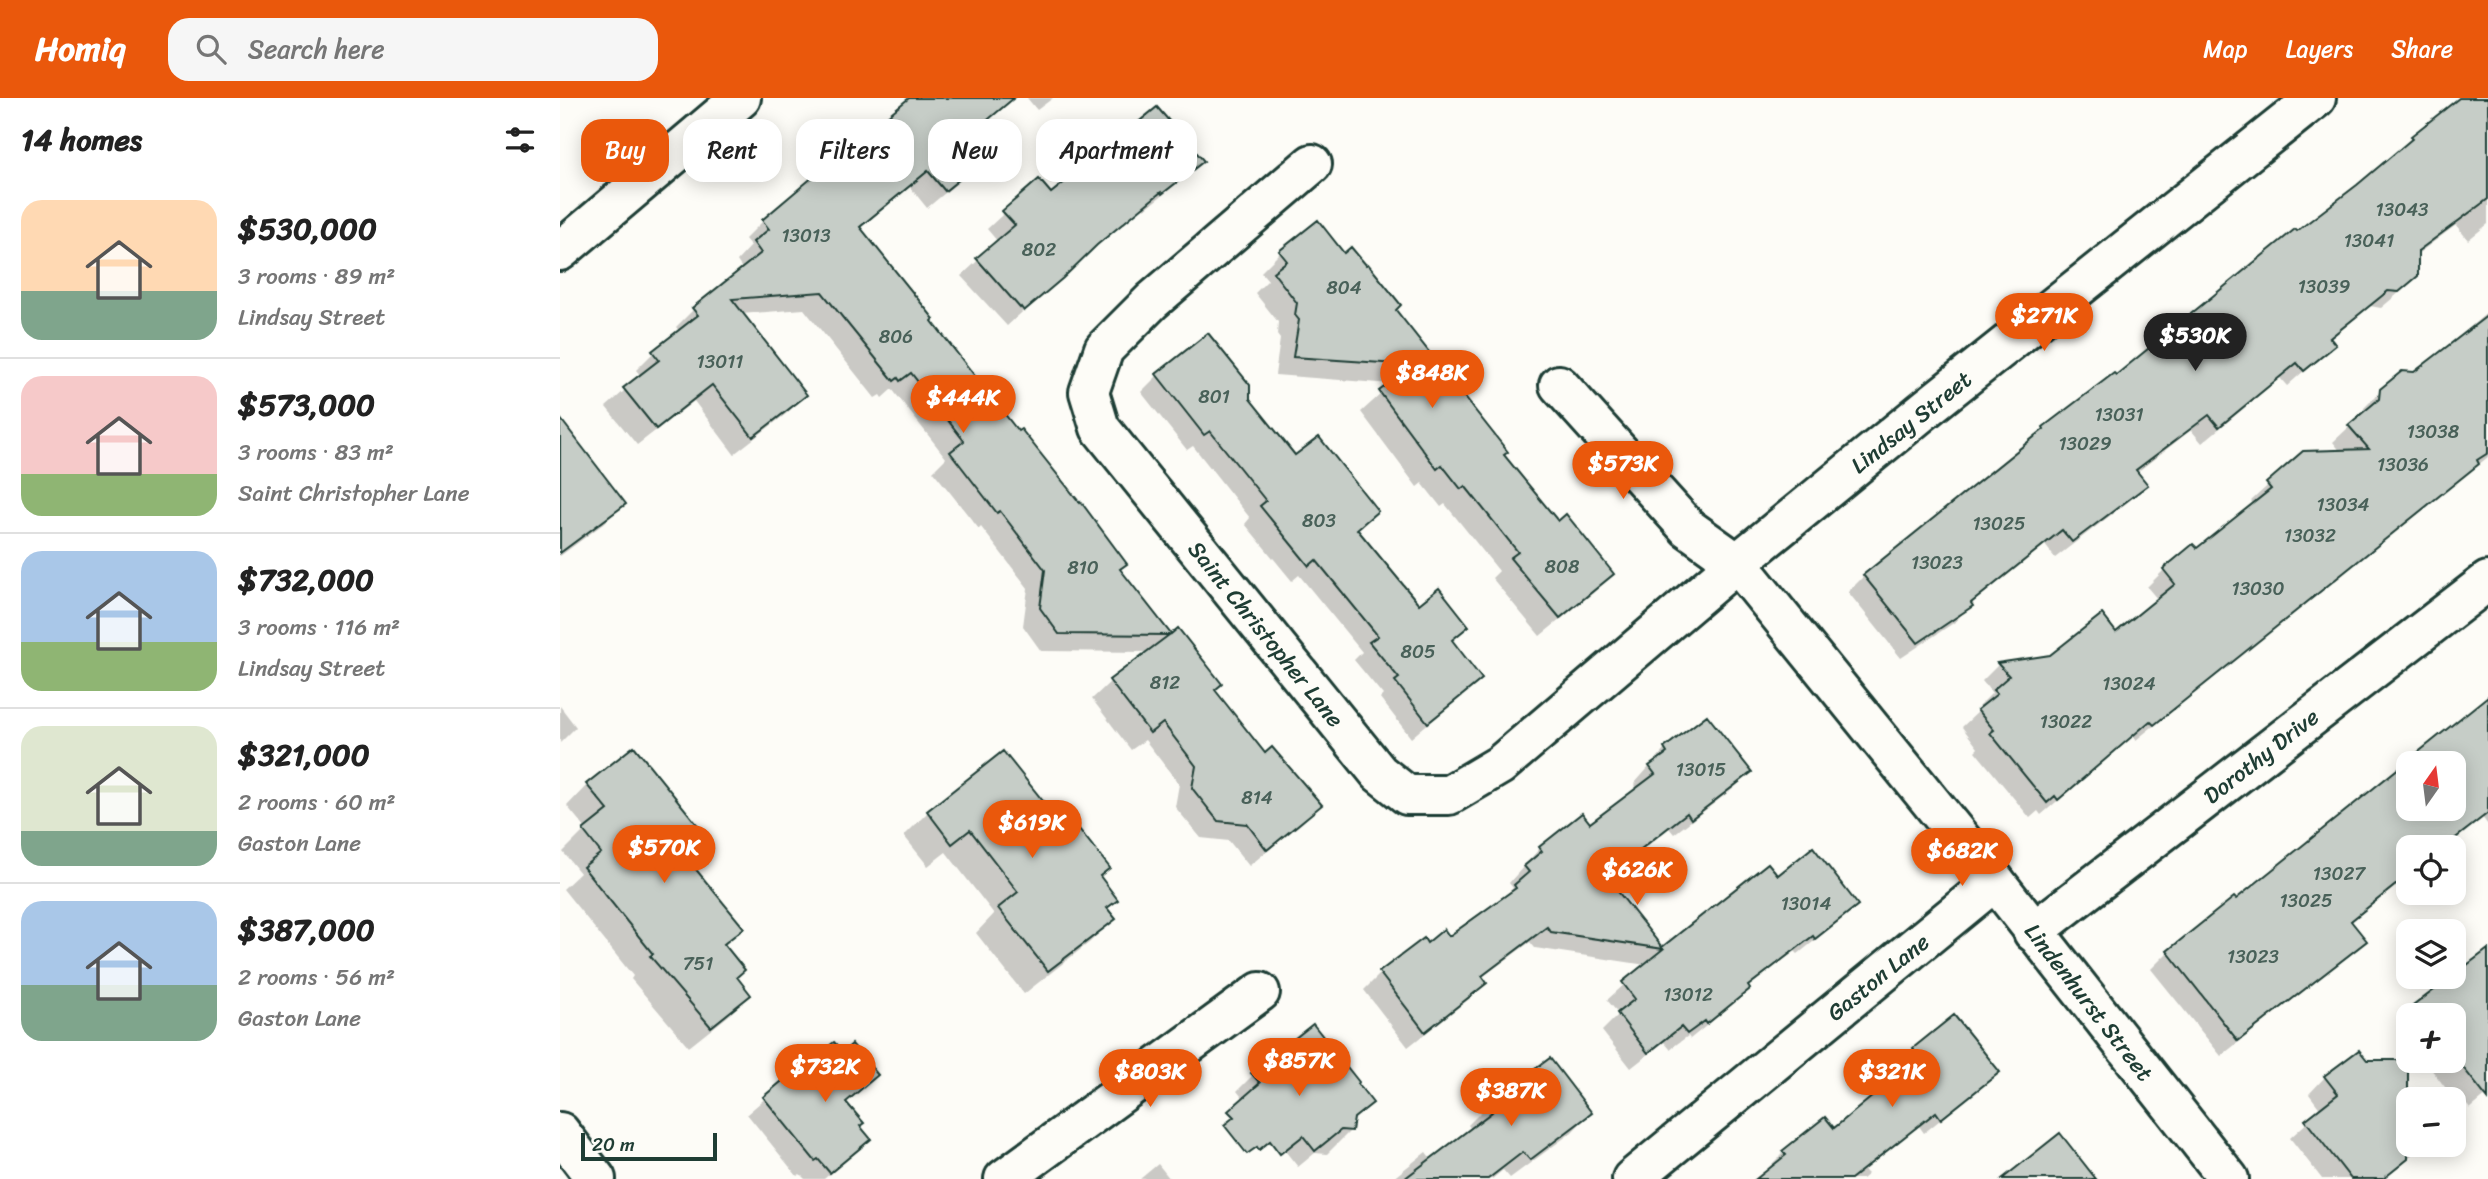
<!DOCTYPE html>
<html lang="en">
<head>
<meta charset="utf-8">
<style>
  body { margin:0; font-family:Sriracha,sans-serif; background:#f6f6f6; color:#222; height:100vh; display:flex; flex-direction:column; font-size:26px; white-space:nowrap }
  * { box-sizing:border-box; margin:0 }
  p { font-size:23px; color:#767676 }
  .icon { flex:none; width:38px; height:38px; fill:none; stroke:currentColor; stroke-width:2; stroke-linecap:round; stroke-linejoin:round }
  .map { position:relative; flex:1; overflow:hidden }
  .details { display:flex; flex-direction:column; background:#fff; width:560px }
  .details>* { flex:none }
  .guide { position:absolute; left:21px; top:21px; width:665px; height:63px; display:flex; gap:14px }
  .needle { width:46px; rotate:14deg }
  .controls { position:absolute; left:1836px; top:653px; display:grid; gap:14px }
  .controls a { display:grid; place-items:center; width:70px; height:70px; border-radius:14px; background:#fff; box-shadow:0 4px 18px #0003; font-size:35px }
  .scale { position:absolute; left:21px; bottom:18px; width:136px; box-sizing:border-box; padding-left:7px; border:4px solid #1f3d34; border-top:0; font-size:19px; line-height:24px; white-space:nowrap; color:#1f3d34; -webkit-text-stroke:5px #fdfcf7; paint-order:stroke }
  .price { position:absolute; translate:-50% -60px; padding:0 16px; border-radius:24px; background:#ea580c; color:#fff; font-size:23px; line-height:46px; filter:drop-shadow(0 2px 4px #0008) }
  .price::after { content:''; position:absolute; left:50%; top:42px; width:21px; height:16px; margin-left:-10px; background:inherit; clip-path:polygon(0 0,100% 0,50% 100%) }
  .price.on { background:#222; color:#fff }
  ul { padding:0; list-style:none }
  li { display:flex; align-items:center; gap:21px; height:175px; padding:0 21px }
  li+li { border-top:2px solid #e0e0e0 }
  li span { display:grid; place-items:center; flex:none; width:196px; height:140px; border-radius:21px; color:#555 }
  li>.icon { margin-inline-start:auto }
  span .icon { width:84px; height:84px; fill:#fffc; stroke-width:1 }
  li b { font-size:30px }
  h2 { display:flex; justify-content:space-between; align-items:center; height:84px; padding:0 21px; font-size:30px }
  .chip { padding:0 24px; border-radius:21px; background:#fff; box-shadow:0 4px 18px #0003; font-size:24px; line-height:63px }
  .chip.on { background:#ea580c; color:#fff }
  header { display:flex; align-items:center; gap:42px; box-sizing:border-box; height:98px; padding:0 35px; background:#ea580c; color:#fff }
  header strong { font-size:33px }
  nav { display:flex; gap:38px; margin-inline-start:auto; font-size:24px }
  .search { width:490px; height:63px; background:#f6f6f6; display:flex; align-items:center; gap:18px; box-sizing:border-box; padding:0 24px; border-radius:21px; color:#767676; font-size:26px }
  main { display:flex; flex:1; min-height:0 }
  .map>svg:first-child { display:block }
  .shadow { fill:#0003 }
  .building { fill:#c6cdc7; stroke:#1f3d34; stroke-width:2; fill-rule:evenodd }
  .lines { fill:none; stroke-linecap:round; stroke-linejoin:round }
  .street-casing { stroke:#1f3d34; stroke-width:44 }
  .primary-casing { stroke:#1f3d34; stroke-width:44 }
  .street { stroke:#fdfcf7; stroke-width:38 }
  .primary { stroke:#fdfcf7; stroke-width:38 }
  .labels { text-anchor:middle; stroke-width:7; stroke-linejoin:round; paint-order:stroke }
  .number-label { font-size:19px; fill:#496159 }
  .street-label { font-size:23px; fill:#1f3d34; stroke:#fdfcf7 }
</style>
</head>
<body>
<header>
<strong>Homiq</strong>
<div class="search"><svg class="icon" aria-label="search" viewBox="0 0 24 24"><circle cx="10" cy="10" r="6"/><path d="M15 15l6 6"/></svg>Search here</div>
<nav><a>Map</a><a>Layers</a><a>Share</a></nav>
</header>
<main>
<section class="details">
<h2>14 homes<svg class="icon" aria-label="filters" viewBox="0 0 24 24"><path d="M4 7h16M4 17h16"/><circle cx="9" cy="7" r="2"/><circle cx="15" cy="17" r="2"/></svg></h2>
<ul>
<li><span style="background:linear-gradient(#ffd9b3 65%,#7fa58c 0)"><svg class="icon" aria-label="home" viewBox="0 0 24 24"><path d="M3 11l9-7 9 7M6 9v11h12V9"/></svg></span><div><b>$530,000</b><p>3 rooms · 89 m²</p><p>Lindsay Street</p></div></li>
<li><span style="background:linear-gradient(#f6c9c9 70%,#8fb573 0)"><svg class="icon" aria-label="home" viewBox="0 0 24 24"><path d="M3 11l9-7 9 7M6 9v11h12V9"/></svg></span><div><b>$573,000</b><p>3 rooms · 83 m²</p><p>Saint Christopher Lane</p></div></li>
<li><span style="background:linear-gradient(#a9c7e8 65%,#8fb573 0)"><svg class="icon" aria-label="home" viewBox="0 0 24 24"><path d="M3 11l9-7 9 7M6 9v11h12V9"/></svg></span><div><b>$732,000</b><p>3 rooms · 116 m²</p><p>Lindsay Street</p></div></li>
<li><span style="background:linear-gradient(#dfe7d0 75%,#7fa58c 0)"><svg class="icon" aria-label="home" viewBox="0 0 24 24"><path d="M3 11l9-7 9 7M6 9v11h12V9"/></svg></span><div><b>$321,000</b><p>2 rooms · 60 m²</p><p>Gaston Lane</p></div></li>
<li><span style="background:linear-gradient(#a9c7e8 60%,#7fa58c 0)"><svg class="icon" aria-label="home" viewBox="0 0 24 24"><path d="M3 11l9-7 9 7M6 9v11h12V9"/></svg></span><div><b>$387,000</b><p>2 rooms · 56 m²</p><p>Gaston Lane</p></div></li>
</ul>
</section>
<div class="map">
<svg width="1928" height="1081" viewBox="0 0 1928 1081">
  <rect width="100%" height="100%" fill="#fdfcf7"/>
  <filter id="ink" filterUnits="userSpaceOnUse"><feTurbulence type="fractalNoise" baseFrequency=".0143" numOctaves="2"/><feDisplacementMap in="SourceGraphic" scale="14" xChannelSelector="R" yChannelSelector="G"/><feConvolveMatrix kernelMatrix="1 2 1 2 8 2 1 2 1" color-interpolation-filters="sRGB"/></filter>
  <g filter="url(#ink)">
    <g class="shadow">
      <polygon points="351,0 455,0 398,47 415,67 397,85 367,110 350,89 299,131 369,223 565,466 559,472 704,657 760,707 742,725 689,768 669,743 641,740 615,709 619,686 585,642 571,652 532,601 550,584 589,554 481,553 463,528 468,490 421,429 419,431 373,373 386,360 332,291 322,300 320,297 315,300 244,211 181,216 245,297 227,315 174,356 134,303 77,347 46,309 81,278 76,272 93,255 120,234 116,229 134,211 183,172 177,163 191,148 185,141 203,123 263,77"/>
      <polygon points="467,0 493,0 477,12"/>
      <polygon points="1902,0 1928,0 1928,126 1908,142 1896,127 1856,157 1857,177 1840,194 1821,210 1810,208 1769,242 1773,247 1727,288 1720,280 1642,345 1631,332 1576,375 1586,387 1569,403 1495,460 1485,447 1410,507 1395,524 1341,560 1288,494 1304,478 1468,346 1484,330 1555,280 1798,88 1852,39"/>
      <polygon points="641,63 625,79 585,111 583,109 518,163 447,228 401,178 438,144 427,131 479,83 491,97"/>
      <polygon points="758,125 834,212 942,357 997,425 1052,476 1033,495 980,538 932,480 939,473 885,406 881,409 862,385 857,389 801,314 832,286 715,277 720,241 717,237 718,224 695,195 708,182 701,174 720,155"/>
      <polygon points="1928,214 1928,359 1576,642 1573,638 1481,717 1478,713 1470,720 1415,653 1418,650 1402,629 1420,612 1418,609 1432,595 1422,583 1438,567 1491,559 1556,536 1598,502 1587,489 1604,472 1633,448 1637,453 1694,407 1691,403 1743,355 1781,354 1773,344 1803,316 1804,310 1821,293 1854,276"/>
      <polygon points="597,278 688,301 735,360 816,412 796,432 858,509 906,528 891,543 920,581 851,640 820,600 823,597 794,562 802,554 739,477 732,483 685,426 690,420 633,348 627,352 581,294"/>
      <polygon points="0,356 64,406 43,426 0,458"/>
      <polygon points="1928,601 1928,727 1922,719 1886,749 1848,749 1848,779 1736,867 1749,884 1733,901 1661,958 1591,871 1608,854 1674,802 1676,803 1848,665 1848,710 1894,710 1894,665 1849,665"/>
      <polygon points="0,608 16,629 0,645"/>
      <polygon points="1105,651 1190,674 1174,690 1114,736 1109,730 1061,768 1065,773 1051,788 1101,852 1208,767 1218,780 1296,806 1279,823 1238,856 1235,853 1187,890 1172,907 1130,941 1128,938 1110,951 1104,944 1071,970 1042,933 1059,916 1047,902 1086,867 975,850 970,844 921,880 925,885 909,901 848,949 804,892 820,876 866,847 889,840 939,804 953,790 949,785 980,750 1029,728 1078,691 1074,686"/>
      <polygon points="443,656 556,802 546,812 553,821 530,844 464,896 416,835 434,816 386,754 368,768 344,738 368,714"/>
      <polygon points="27,687 137,730 127,741 138,755 128,764 181,830 164,848 175,880 189,897 168,918 129,949 71,881 73,878 3,791 20,775 3,754 26,731 7,708"/>
      <polygon points="1928,867 1928,996 1910,1011 1907,1007 1902,1011 1864,962 1894,962 1894,917 1848,917 1848,938 1838,925 1854,909"/>
      <polygon points="1394,919 1437,973 1421,989 1364,1035 1359,1028 1304,1072 1308,1076 1302,1081 1201,1081 1210,1072 1208,1070 1224,1054 1273,1032 1326,989 1322,984 1338,967"/>
      <polygon points="1798,954 1805,962 1807,961 1848,1016 1848,1046 1864,1046 1824,1081 1762,1081 1730,1040 1761,1012 1749,996 1765,979"/>
      <polygon points="257,956 315,977 285,1005 298,1029 309,1041 264,1081 245,1081 240,1076 237,1078 187,1016"/>
      <polygon points="701,969 795,986 811,1005 792,1024 791,1032 767,1056 755,1055 738,1069 677,993"/>
      <polygon points="927,1008 1030,1015 1011,1035 950,1080 943,1072 932,1081 832,1081 866,1054 872,1062 912,1032 908,1027"/>
      <polygon points="598,1066 610,1081 580,1081"/>
    </g>
    <g class="building">
      <polygon points="349,0 454,0 399,46 417,67 385,93 368,73 300,129 374,221 372,223 458,333 461,331 520,405 521,404 567,466 560,471 611,536 618,530 662,586 655,592 705,655 712,649 762,707 707,752 687,726 658,723 632,690 636,668 603,625 590,635 549,582 609,537 499,536 480,510 485,472 440,413 437,415 390,354 404,343 351,275 340,283 338,280 334,283 262,194 172,201 247,297 193,339 152,287 96,331 63,290 99,262 92,253 138,217 132,210 201,155 193,144 209,131 202,122 261,72 263,74 318,31 315,28"/>
      <polygon points="1899,0 1928,0 1928,101 1858,153 1858,178 1839,194 1828,193 1770,240 1776,247 1744,273 1737,265 1659,329 1649,317 1576,372 1588,387 1512,444 1502,432 1411,505 1413,508 1358,545 1303,477 1484,331 1483,329 1554,275 1556,277 1735,131 1737,133 1797,87 1853,40 1851,38"/>
      <polygon points="597,9 644,63 602,96 601,94 537,147 503,180 464,213 461,209 460,210 416,160 455,127 442,113 479,81 491,95"/>
      <polygon points="758,122 784,155 791,149 806,167 808,166 841,207 836,212 948,354 944,357 998,423 1006,416 1054,476 1000,520 950,460 958,454 905,388 901,391 882,367 877,371 819,293 853,267 733,259 739,222 735,217 737,205 713,174 727,163 719,153"/>
      <polygon points="1928,217 1928,355 1917,362 1919,366 1594,627 1590,623 1498,702 1495,698 1487,705 1430,635 1434,632 1417,612 1437,596 1433,592 1449,578 1437,565 1490,557 1542,516 1556,534 1615,486 1603,471 1633,446 1637,450 1711,391 1706,385 1743,353 1809,351 1788,327 1819,301 1820,291 1842,273 1854,274"/>
      <polygon points="648,235 690,287 690,301 735,357 759,339 818,413 797,431 859,506 879,490 909,528 892,542 922,581 868,625 835,583 839,580 809,544 818,538 756,462 749,468 700,408 706,403 650,333 644,337 596,276"/>
      <polygon points="0,320 66,406 0,455"/>
      <path d="M1928,598V715L1884,749H1848V777L1791,823L1807,843L1678,943L1607,853L1674,799L1676,801ZM1848,665H1894V710H1848Z"/>
      <polygon points="1147,617 1192,674 1131,721 1127,715 1062,766 1068,773 1052,786 1102,849 1208,765 1218,777 1253,749 1298,807 1255,841 1253,838 1188,888 1190,891 1147,926 1145,923 1127,936 1121,929 1088,955 1057,915 1075,901 1062,884 1103,851 991,834 987,829 922,878 927,885 865,934 819,874 864,840 867,845 884,831 889,838 956,790 954,787 969,774 964,768 982,753 979,749 1022,715 1030,725 1095,676 1089,668 1107,655 1104,650"/>
      <polygon points="74,648 140,730 128,739 140,755 129,763 184,830 164,846 185,872 177,879 191,897 151,929 90,858 93,856 23,769 41,755 23,732 48,712 26,686"/>
      <polygon points="443,653 507,733 515,726 550,770 540,778 558,802 547,810 556,821 488,873 438,810 458,794 410,732 392,746 367,713"/>
      <polygon points="1928,851 1928,1001 1894,958 1894,917 1861,917 1853,908"/>
      <polygon points="1394,917 1440,974 1381,1021 1376,1014 1291,1081 1196,1081 1226,1057 1222,1053 1265,1019 1274,1030 1342,974 1336,967 1354,952 1353,950"/>
      <polygon points="753,926 799,984 798,986 813,1005 794,1020 792,1033 781,1032 755,1053 743,1038 720,1056 710,1043 699,1052 697,1049 687,1056 664,1027 674,1019 668,1013 700,985 691,975"/>
      <polygon points="274,944 283,954 292,946 318,977 286,1004 304,1025 300,1028 311,1041 270,1075 258,1061 255,1063 203,999 258,953 260,955"/>
      <polygon points="1799,952 1807,962 1848,962 1848,1061 1823,1081 1791,1081 1745,1022 1778,996 1764,978"/>
      <polygon points="990,960 1032,1015 970,1062 963,1054 928,1081 844,1081 932,1014 926,1007"/>
      <polygon points="1500,1035 1536,1081 1442,1081"/>
    </g>
    <g class="lines">
      <defs>
        <g id="street">
          <polyline points="752,66 592,203 544,251 529,294 540,330 819,675 847,697 889,697 940,667 1177,465 1368,309 1756,0"/>
          <polyline points="0,153 181,0"/>
          <polyline points="999,287 1128,430 1177,465 1435,783 1669,1081"/>
          <polyline points="1473,834 1928,483"/>
          <polyline points="444,1081 700,894"/>
          <polyline points="1072,1081 1435,783"/>
        </g>
        <polyline id="primary" points="0,1034 36,1081"/>
      </defs>
      <use href="#street" class="street-casing"/>
      <use href="#primary" class="primary-casing"/>
      <use href="#street" class="street"/>
      <use href="#primary" class="primary"/>
    </g>
  </g>
  <g class="labels">
    <g class="number-label">
      <text x="1842" y="118">13043</text>
      <text x="246" y="144">13013</text>
      <text x="1809" y="149">13041</text>
      <text x="479" y="158">802</text>
      <text x="1764" y="195">13039</text>
      <text x="784" y="196">804</text>
      <text x="336" y="245">806</text>
      <text x="160" y="270">13011</text>
      <text x="654" y="305">801</text>
      <text x="1559" y="323">13031</text>
      <text x="1873" y="340">13038</text>
      <text x="1525" y="352">13029</text>
      <text x="1843" y="373">13036</text>
      <text x="1783" y="413">13034</text>
      <text x="759" y="429">803</text>
      <text x="1439" y="432">13025</text>
      <text x="1750" y="444">13032</text>
      <text x="1377" y="471">13023</text>
      <text x="1002" y="475">808</text>
      <text x="523" y="476">810</text>
      <text x="1698" y="497">13030</text>
      <text x="858" y="560">805</text>
      <text x="605" y="591">812</text>
      <text x="1569" y="592">13024</text>
      <text x="1506" y="630">13022</text>
      <text x="1141" y="678">13015</text>
      <text x="697" y="706">814</text>
      <text x="1779" y="782">13027</text>
      <text x="1746" y="809">13025</text>
      <text x="1246" y="812">13014</text>
      <text x="1693" y="865">13023</text>
      <text x="138" y="872">751</text>
      <text x="1128" y="903">13012</text>
    </g>
    <g class="street-label">
      <text transform="translate(1351 324) rotate(-39)" y="8">Lindsay Street</text>
      <text transform="translate(706 536) rotate(51)" y="8">Saint Christopher Lane</text>
      <text transform="translate(1701 658) rotate(-38)" y="8">Dorothy Drive</text>
      <text transform="translate(1318 879) rotate(-39)" y="8">Gaston Lane</text>
      <text transform="translate(1529 904) rotate(52)" y="8">Lindenhurst Street</text>
    </g>
  </g>
</svg>
<div class="controls">
<a><svg class="needle" viewBox="-14 -14 28 28"><path d="M0-13l5 13h-10z" fill="#e53935"/><path d="M0 13l5-13h-10z" fill="#767676"/></svg></a>
<a><svg class="icon" aria-label="locate" viewBox="0 0 24 24"><circle cx="12" cy="12" r="6"/><path d="M12 2v4M12 18v4M2 12h4M18 12h4"/></svg></a>
<a><svg class="icon" aria-label="layers" viewBox="0 0 24 24"><path d="M12 4l9 5-9 5-9-5zM3 14l9 5 9-5"/></svg></a>
<a>+</a>
<a>−</a>
</div>
<div class="scale">20 m</div>
<b class="price" style="left:1484px;top:255px">$271K</b>
<b class="price on" style="left:1635px;top:275px">$530K</b>
<b class="price" style="left:872px;top:312px">$848K</b>
<b class="price" style="left:403px;top:337px">$444K</b>
<b class="price" style="left:1063px;top:403px">$573K</b>
<b class="price" style="left:472px;top:762px">$619K</b>
<b class="price" style="left:104px;top:787px">$570K</b>
<b class="price" style="left:1402px;top:790px">$682K</b>
<b class="price" style="left:1077px;top:809px">$626K</b>
<b class="price" style="left:739px;top:1000px">$857K</b>
<b class="price" style="left:265px;top:1006px">$732K</b>
<b class="price" style="left:590px;top:1011px">$803K</b>
<b class="price" style="left:1332px;top:1011px">$321K</b>
<b class="price" style="left:951px;top:1030px">$387K</b>
<div class="guide">
<a class="chip on">Buy</a>
<a class="chip">Rent</a>
<a class="chip">Filters</a>
<a class="chip">New</a>
<a class="chip">Apartment</a>
</div>
</div>
</main>
</body>
</html>
